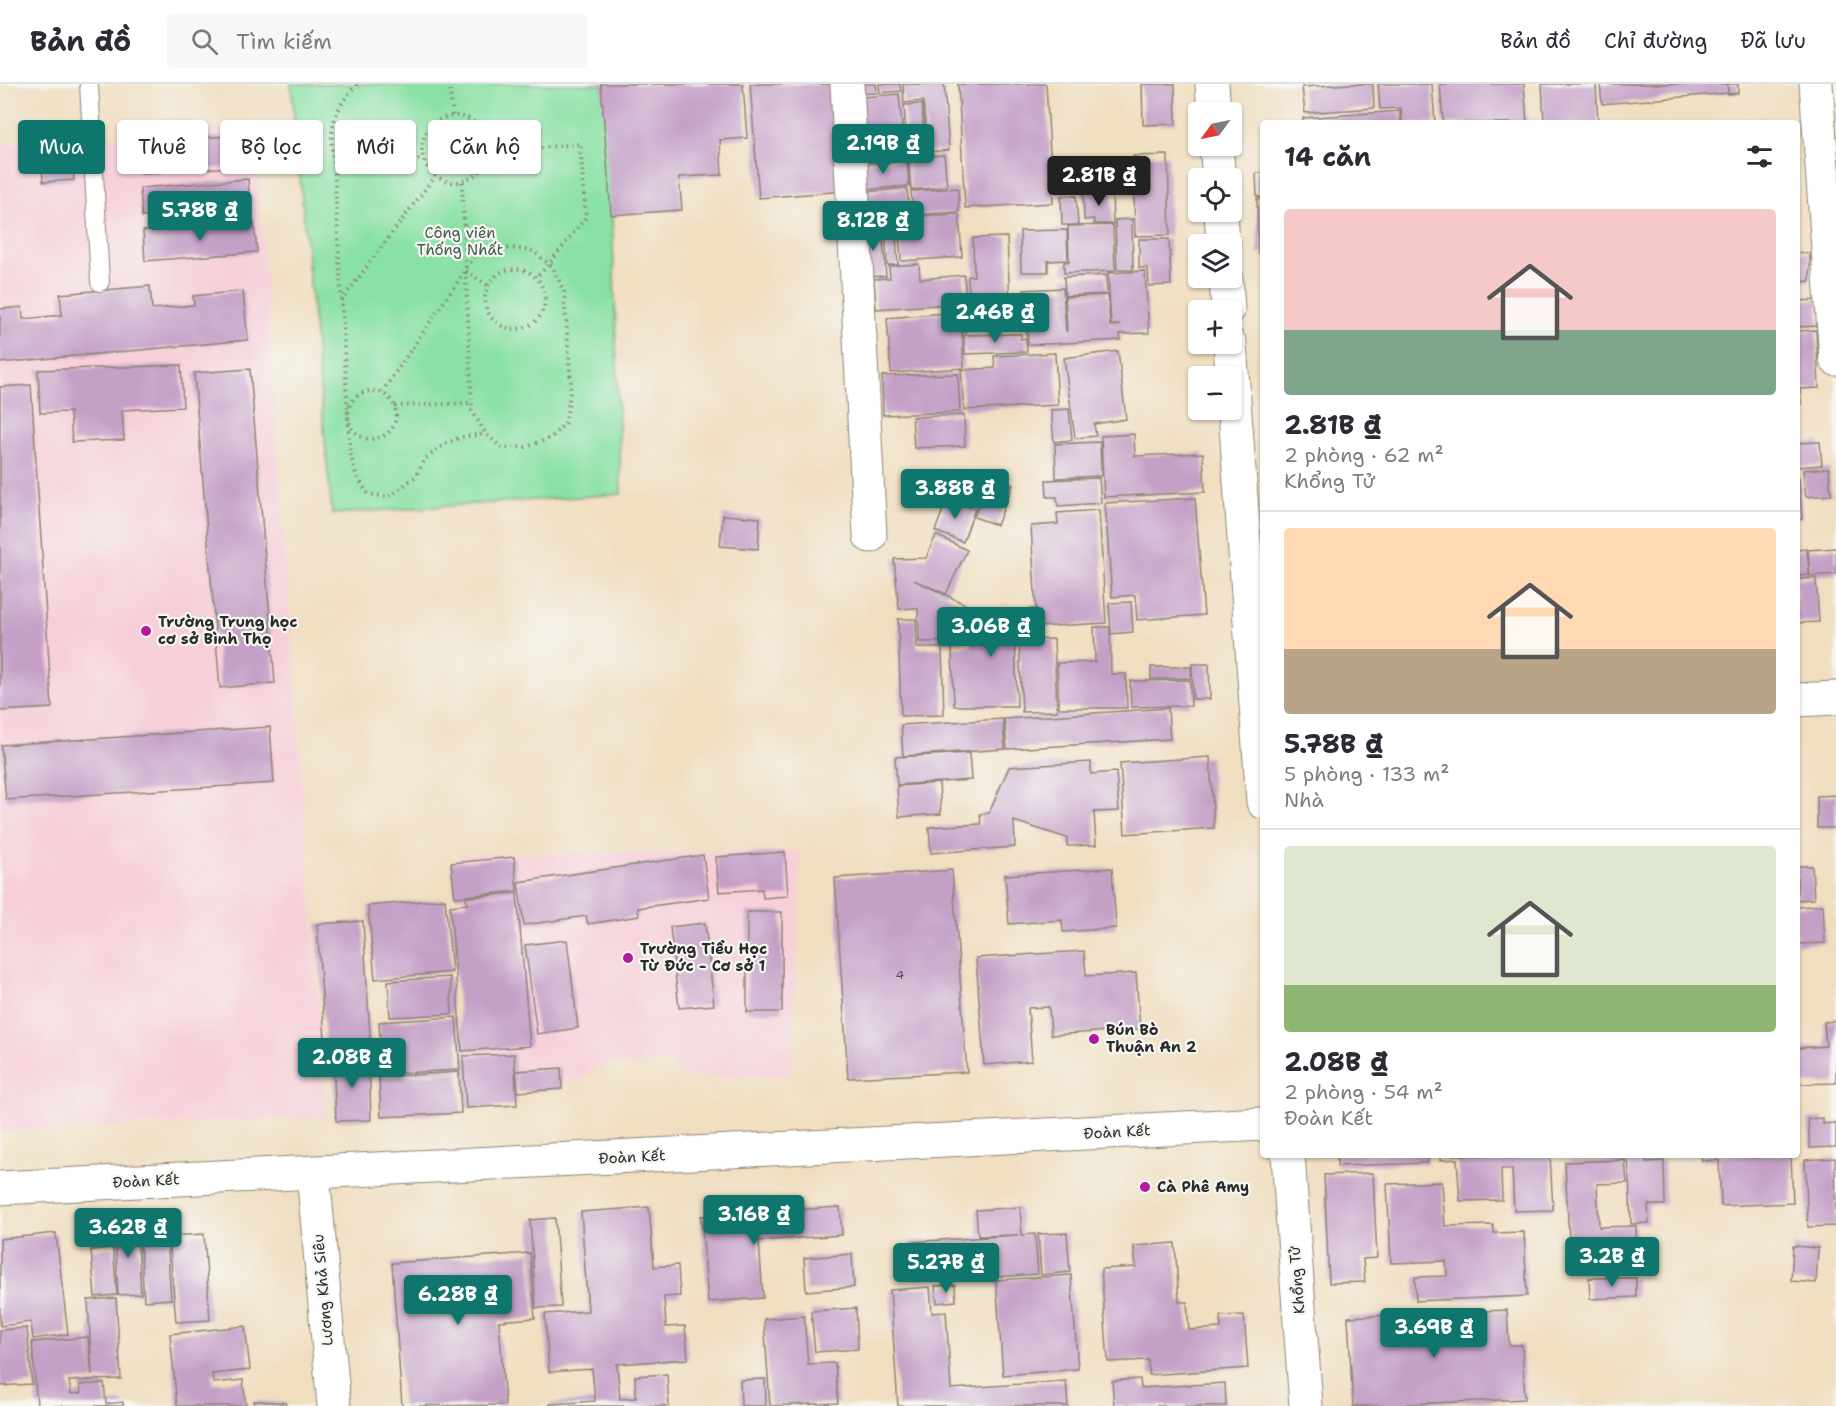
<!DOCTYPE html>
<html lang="vi">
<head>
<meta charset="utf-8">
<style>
  body { margin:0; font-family:"Shantell Sans",sans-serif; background:#f7f7f7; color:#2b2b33; height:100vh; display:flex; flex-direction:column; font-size:22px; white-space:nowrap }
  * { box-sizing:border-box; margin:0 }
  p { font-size:20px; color:#7c7c81 }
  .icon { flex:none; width:33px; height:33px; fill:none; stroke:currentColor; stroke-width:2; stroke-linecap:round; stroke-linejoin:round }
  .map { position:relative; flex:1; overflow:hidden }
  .side { position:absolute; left:1260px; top:36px; width:540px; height:1038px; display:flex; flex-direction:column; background:#fff; border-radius:6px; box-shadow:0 2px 4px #0004 }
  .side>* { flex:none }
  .guide { position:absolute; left:18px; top:36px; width:570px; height:54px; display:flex; gap:12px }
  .needle { width:39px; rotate:237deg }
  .controls { position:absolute; left:1188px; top:18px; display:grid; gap:12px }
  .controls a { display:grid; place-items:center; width:54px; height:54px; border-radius:6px; background:#fff; box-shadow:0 2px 4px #0004; font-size:30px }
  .price { position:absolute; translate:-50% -51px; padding:0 14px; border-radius:6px; background:#0f766e; color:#fff; font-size:20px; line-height:39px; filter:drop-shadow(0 2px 3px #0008) }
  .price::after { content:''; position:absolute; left:50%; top:36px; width:18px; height:14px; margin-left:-9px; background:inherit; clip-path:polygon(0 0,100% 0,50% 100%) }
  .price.current { background:#222; color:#fff }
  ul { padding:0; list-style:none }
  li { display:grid; align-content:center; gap:12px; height:318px; padding:0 24px }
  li+li { border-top:2px solid #e1e1e2 }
  li span { display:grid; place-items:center; height:186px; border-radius:6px; color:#555 }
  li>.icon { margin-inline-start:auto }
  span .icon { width:108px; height:108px; fill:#fffc; stroke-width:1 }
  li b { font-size:26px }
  h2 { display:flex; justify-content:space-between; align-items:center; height:72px; padding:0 24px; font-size:26px }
  .tag { padding:0 21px; border-radius:6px; background:#fff; box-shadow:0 2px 4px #0004; font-size:21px; line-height:54px }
  .tag.current { background:#0f766e; color:#fff }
  header { display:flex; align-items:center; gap:36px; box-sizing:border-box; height:84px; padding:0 30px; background:#fff; border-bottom:2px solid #e1e1e2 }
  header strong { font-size:28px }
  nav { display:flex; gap:33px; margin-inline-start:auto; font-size:21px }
  .search { width:420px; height:54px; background:#f7f7f7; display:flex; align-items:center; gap:15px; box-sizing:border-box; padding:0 21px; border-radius:6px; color:#7c7c81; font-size:22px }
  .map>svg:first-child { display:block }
  .built { fill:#f6cfd8 }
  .green { fill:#8ae1a5; stroke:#5a8668; stroke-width:1.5 }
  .building { fill:#c4a0c7 }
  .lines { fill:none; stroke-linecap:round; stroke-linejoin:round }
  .service-casing { stroke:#8e8476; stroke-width:20 }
  .minor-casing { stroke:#8e8476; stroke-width:35 }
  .tertiary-casing { stroke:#8e8476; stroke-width:35 }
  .path { stroke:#8e8476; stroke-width:4; stroke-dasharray:1.5 4.5; stroke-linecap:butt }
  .service { stroke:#fff; stroke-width:18 }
  .minor { stroke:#fff; stroke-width:33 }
  .tertiary { stroke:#fff; stroke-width:33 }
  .poi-dot { fill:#b5179e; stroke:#f6f6f2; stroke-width:2 }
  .labels { text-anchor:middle; stroke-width:4.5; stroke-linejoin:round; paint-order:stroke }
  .number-label { font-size:12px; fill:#514852 }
  .park-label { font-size:15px; fill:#43584a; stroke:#f6f6f2 }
  .poi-label { font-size:15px; font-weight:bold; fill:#2b2b2b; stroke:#f6f6f2; text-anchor:start }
  .street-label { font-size:15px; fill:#2b2b2b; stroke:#f6f6f2 }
</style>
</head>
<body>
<header>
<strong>Bản đồ</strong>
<div class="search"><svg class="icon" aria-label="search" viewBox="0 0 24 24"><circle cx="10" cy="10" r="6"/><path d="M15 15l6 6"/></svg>Tìm kiếm</div>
<nav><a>Bản đồ</a><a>Chỉ đường</a><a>Đã lưu</a></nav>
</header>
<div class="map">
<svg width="1836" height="1322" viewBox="0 0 1836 1322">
  <rect width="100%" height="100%" fill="#f6f6f2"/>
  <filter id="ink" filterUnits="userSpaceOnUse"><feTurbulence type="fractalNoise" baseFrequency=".0167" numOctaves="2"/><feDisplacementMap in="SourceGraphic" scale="12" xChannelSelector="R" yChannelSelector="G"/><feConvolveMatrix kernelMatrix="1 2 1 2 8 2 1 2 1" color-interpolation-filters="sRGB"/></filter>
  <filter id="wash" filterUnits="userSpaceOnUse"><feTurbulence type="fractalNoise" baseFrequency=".008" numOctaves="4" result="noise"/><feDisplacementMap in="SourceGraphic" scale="24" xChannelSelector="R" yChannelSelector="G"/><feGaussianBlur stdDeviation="1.35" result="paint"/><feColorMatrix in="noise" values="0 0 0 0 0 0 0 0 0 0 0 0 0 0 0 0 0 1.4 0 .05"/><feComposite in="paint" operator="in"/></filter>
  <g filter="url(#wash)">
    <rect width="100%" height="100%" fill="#f0dec0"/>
    <g class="built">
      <polygon points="254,42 327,1033 0,1048 0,60"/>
      <polygon points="801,767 791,991 682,994 670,978 596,982 580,996 463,996 458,770"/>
    </g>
    <polygon class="green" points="291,0 608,0 621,410 332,430"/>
    <g id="blocks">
      <g class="building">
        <polygon points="601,0 743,0 747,54 720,56 722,91 679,93 682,126 611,131"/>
        <polygon points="750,0 835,0 844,107 759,114"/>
        <polygon points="852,0 876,0 877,9 853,10"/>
        <polygon points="879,0 900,0 901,7 880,9"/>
        <polygon points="903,0 944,0 949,66 928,68 923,17 904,19"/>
        <polygon points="958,0 1046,0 1053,119 965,124"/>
        <polygon points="1142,0 1175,0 1176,40 1143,41"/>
        <polygon points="1350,0 1373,0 1374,24 1305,29 1302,3"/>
        <polygon points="1378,0 1432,0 1435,39 1402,39 1401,24 1380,25"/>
        <polygon points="1440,0 1524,0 1527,39 1443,39"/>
        <polygon points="1542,0 1596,0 1598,39 1544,39"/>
        <polygon points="1600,0 1727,0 1728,9 1602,20"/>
        <polygon points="1728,0 1738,0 1738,9 1728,10"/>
        <polygon points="899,10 905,73 858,77 852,14"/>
        <polygon points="922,20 925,68 907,69 904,21"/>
        <polygon points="1400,27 1401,39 1303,39 1303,34"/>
        <polygon points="244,51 247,82 141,89 139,58"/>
        <polygon points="71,61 74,96 43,98 41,64"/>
        <polygon points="944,71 947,103 911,106 908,74"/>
        <polygon points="1168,71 1170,151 1135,152 1133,72"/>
        <polygon points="907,76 909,102 860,106 858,79"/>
        <polygon points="1256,89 1263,89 1263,113 1257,113"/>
        <polygon points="248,95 250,124 142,133 140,104"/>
        <polygon points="907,104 910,133 889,135 889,130 868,132 865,108"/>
        <polygon points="958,104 959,128 913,131 911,107"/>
        <polygon points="1112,107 1113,140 1094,140 1094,135 1084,136 1083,108"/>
        <polygon points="1061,112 1076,112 1078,141 1062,141"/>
        <polygon points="1257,115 1263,115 1263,169 1258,169"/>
        <polygon points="959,130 962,173 901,177 898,137 916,136 916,132"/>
        <polygon points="1132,135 1133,186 1117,186 1115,136"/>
        <polygon points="254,138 257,168 145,177 143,147"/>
        <polygon points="885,140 895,140 898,181 887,181"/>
        <polygon points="1113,141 1115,187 1064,189 1064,178 1069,178 1068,142"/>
        <polygon points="882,143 886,192 864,193 860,145"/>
        <polygon points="1067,146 1068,176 1048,177 1048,188 1021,188 1020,147"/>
        <polygon points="1007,153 1011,243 971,244 968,192 974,192 973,154"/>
        <polygon points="1139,155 1169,155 1171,201 1149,202 1148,184 1139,184"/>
        <polygon points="1797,169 1810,169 1810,197 1797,198"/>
        <polygon points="919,180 920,195 964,191 966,219 876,225 874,195 890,194 889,182"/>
        <polygon points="1145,187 1149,249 1120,250 1121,256 1028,261 1024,206 1063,204 1066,247 1067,247 1065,213 1108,211 1110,242 1121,241 1111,241 1108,189"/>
        <polygon points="1106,191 1107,210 1065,212 1064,193"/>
        <polygon points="150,202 152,225 194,221 193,212 243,207 248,256 0,279 0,225 22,223 23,235 62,231 60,210"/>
        <polygon points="1818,216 1819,242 1797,243 1797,217"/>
        <polygon points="963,222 966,248 962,248 964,284 891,289 887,234 945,229 944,223"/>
        <polygon points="1816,246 1819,304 1800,305 1801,320 1797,321 1797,247"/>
        <polygon points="1021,250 1021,255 1026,254 1027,268 965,270 964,251"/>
        <polygon points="1118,267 1126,335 1094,340 1096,352 1075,354 1064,274"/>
        <polygon points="1055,269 1058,321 964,326 961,286 995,284 994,272"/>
        <polygon points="181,281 183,323 122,326 124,356 72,358 70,328 40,329 38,286"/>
        <polygon points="250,285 275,599 220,604 194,289"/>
        <polygon points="958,290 960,328 883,331 882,292"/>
        <polygon points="31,301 52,624 0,627 0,303"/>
        <polygon points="1069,325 1072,356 1054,358 1051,326"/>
        <polygon points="964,331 965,362 914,364 912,333"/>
        <polygon points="1134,350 1135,372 1203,369 1205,408 1104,413 1101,352"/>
        <polygon points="1100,358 1101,392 1056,394 1055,360"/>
        <polygon points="1820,358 1822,381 1797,383 1797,359"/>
        <polygon points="1829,384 1831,411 1806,413 1803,386"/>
        <polygon points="990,392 1013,401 997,441 974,433"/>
        <polygon points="1099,394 1101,419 1058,422 1057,413 1047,413 1046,396"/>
        <polygon points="1797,394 1799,394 1802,435 1797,435"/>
        <polygon points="1195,414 1204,531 1137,536 1135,511 1112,513 1105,419"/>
        <polygon points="947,415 975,425 963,458 935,447"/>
        <polygon points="1099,426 1106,539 1037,543 1031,442 1058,440 1057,429"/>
        <polygon points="723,431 760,434 758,465 720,462"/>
        <polygon points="936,451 967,466 946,510 914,496 969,522 969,557 919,558 918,525 914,524 899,525 894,475 926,474"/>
        <polygon points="1836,464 1836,490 1810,492 1808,466"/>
        <polygon points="1807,465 1809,491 1797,492 1797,466"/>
        <polygon points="1816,494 1819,538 1797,539 1797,495"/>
        <polygon points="1131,518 1133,548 1111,550 1109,519"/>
        <polygon points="1035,525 1036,552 1015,553 1017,622 954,622 952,563 972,562 972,557 983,557 972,556 971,527"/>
        <polygon points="898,535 916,535 917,564 942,564 944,631 901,632"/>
        <polygon points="1094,543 1110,543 1111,590 1126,590 1127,624 1059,624 1057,579 1095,578"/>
        <polygon points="1054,555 1057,627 1022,628 1019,556"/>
        <polygon points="1192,580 1209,580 1210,615 1193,615"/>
        <polygon points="1151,583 1191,583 1191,594 1151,595"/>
        <polygon points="1190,596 1191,622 1131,623 1130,597"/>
        <polygon points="1168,624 1170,655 1007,665 1004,635"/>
        <polygon points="1003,635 1005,665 903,672 901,641"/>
        <polygon points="270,643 274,699 6,716 1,661"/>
        <polygon points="969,669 971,696 897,701 895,673"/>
        <polygon points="1210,673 1214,744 1125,750 1120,679"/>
        <polygon points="1091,678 1091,690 1116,688 1119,727 1094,728 1096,761 1067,762 1067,754 1014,737 1015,763 931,769 929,743 981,740 980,730 989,729 1009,683"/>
        <polygon points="939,699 941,730 899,733 897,702"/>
        <polygon points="1836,711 1836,744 1817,744 1817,712"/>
        <polygon points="785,768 788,812 763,814 762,805 719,808 716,773"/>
        <polygon points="703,771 709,814 638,824 639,832 588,840 586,832 524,841 518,798"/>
        <polygon points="514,773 517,807 455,813 451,779"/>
        <polygon points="1797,782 1812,782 1814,815 1797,816"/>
        <polygon points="1112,784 1116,844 1063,848 1062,836 1009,840 1005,791"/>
        <polygon points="952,786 967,988 848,994 835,794"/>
        <polygon points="517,809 530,962 462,967 450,822 467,820 466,813"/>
        <polygon points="445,815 452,888 375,895 368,822"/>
        <polygon points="1823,821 1825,859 1797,860 1797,823"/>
        <rect x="747" y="828" width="35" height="100"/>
        <polygon points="363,837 371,967 326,970 317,840"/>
        <polygon points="705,839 714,921 679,924 670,843"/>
        <polygon points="567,856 578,944 537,950 525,861"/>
        <polygon points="1084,867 1086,892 1136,889 1140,945 1051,951 1049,923 1028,924 1032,977 984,981 976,874"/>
        <polygon points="450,893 452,930 390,933 388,897"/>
        <polygon points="456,933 460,986 382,990 379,938"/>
        <polygon points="1836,937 1836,999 1797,1000 1797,964 1826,962 1824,938"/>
        <polygon points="514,970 517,1021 466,1024 463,972"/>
        <polygon points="369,973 371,1036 336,1037 333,974"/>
        <polygon points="561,984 562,1005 518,1008 516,987"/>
        <polygon points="459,988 461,1029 381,1033 379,993"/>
        <polygon points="1823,1034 1823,1040 1836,1039 1836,1063 1810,1064 1808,1035"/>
        <polygon points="1337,1071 1427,1071 1428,1079 1337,1082"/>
        <polygon points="1441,1071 1550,1071 1553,1126 1514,1127 1512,1085 1501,1085 1502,1116 1460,1117 1457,1075 1441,1076"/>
        <polygon points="1628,1071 1645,1071 1646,1078 1664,1077 1665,1121 1648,1121 1649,1139 1631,1140"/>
        <polygon points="1701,1071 1791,1071 1793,1119 1721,1122 1719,1076 1702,1077"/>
        <polygon points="1835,1074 1836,1142 1808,1143 1805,1076"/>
        <polygon points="1625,1076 1627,1099 1597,1100 1599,1143 1636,1142 1637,1172 1570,1175 1565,1078"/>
        <polygon points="1373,1089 1377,1174 1363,1175 1365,1198 1329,1199 1324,1091"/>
        <polygon points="1442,1098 1445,1142 1493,1141 1494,1149 1524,1148 1527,1212 1416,1217 1415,1193 1447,1192 1446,1177 1391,1179 1387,1100"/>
        <polygon points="649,1123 654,1183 678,1181 680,1212 664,1213 666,1243 685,1242 688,1275 617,1280 620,1315 636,1314 635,1292 667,1290 669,1322 550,1322 550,1320 595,1317 592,1285 549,1288 545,1230 588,1227 581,1128"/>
        <polygon points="840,1123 842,1151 759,1157 763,1214 708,1218 701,1132"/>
        <polygon points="1020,1123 1022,1151 1035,1150 1038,1190 951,1196 950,1192 912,1195 910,1158 1018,1151 978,1152 976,1126"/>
        <polygon points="555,1134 561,1223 536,1224 530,1136"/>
        <polygon points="166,1135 171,1215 144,1217 139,1137"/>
        <polygon points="137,1139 141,1210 118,1211 115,1140"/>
        <polygon points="56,1149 68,1250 33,1255 31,1238 0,1242 0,1155"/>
        <polygon points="1067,1149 1070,1188 1041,1191 1038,1150"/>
        <polygon points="204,1150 210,1236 176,1238 169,1152"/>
        <polygon points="1175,1159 1179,1218 1187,1218 1189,1246 1221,1244 1220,1232 1244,1231 1248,1284 1149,1291 1148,1276 1108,1278 1101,1185 1136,1183 1134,1162"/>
        <polygon points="1793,1162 1818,1164 1816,1199 1791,1197"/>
        <polygon points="113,1164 117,1211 95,1213 91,1166"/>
        <polygon points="530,1169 535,1234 499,1237 505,1321 402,1322 392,1179"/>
        <polygon points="852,1170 854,1203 806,1207 804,1174"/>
        <polygon points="1071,1191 1078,1285 1003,1291 996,1196"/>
        <polygon points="1589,1194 1636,1194 1636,1213 1590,1215"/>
        <polygon points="955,1201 956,1217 937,1219 935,1202"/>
        <polygon points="930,1203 932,1229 946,1228 951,1305 1066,1297 1068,1322 898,1322 890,1206"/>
        <polygon points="116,1214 121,1295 69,1297 71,1310 81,1309 80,1301 104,1299 106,1320 123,1318 123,1322 37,1322 32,1258 88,1253 92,1291 88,1216"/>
        <polygon points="856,1224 858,1265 815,1268 811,1227"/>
        <polygon points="1507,1226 1509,1261 1522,1261 1525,1315 1408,1320 1408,1322 1353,1322 1348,1233"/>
        <polygon points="804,1232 808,1280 835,1279 838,1319 770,1322 764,1235"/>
        <polygon points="245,1242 250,1286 212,1290 213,1299 243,1296 246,1322 177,1322 170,1250"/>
        <polygon points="27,1244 32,1300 0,1302 0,1246"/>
        <polygon points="765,1295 766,1322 741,1322 740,1296"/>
        <polygon points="1140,1295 1141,1304 1225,1299 1226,1322 1114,1322 1112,1297"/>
        <polygon points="254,1317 286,1319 285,1322 254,1322"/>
      </g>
    </g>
  </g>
  <g filter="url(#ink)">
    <use href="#blocks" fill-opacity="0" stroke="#8e8476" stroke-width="1.5"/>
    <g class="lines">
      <defs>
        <polyline id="service" points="89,0 100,198"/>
        <g id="minor">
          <polyline points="847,0 870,452"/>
          <polyline points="1816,0 1836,275"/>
          <polyline points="1797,616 1836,614"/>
          <polyline points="313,1089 334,1322"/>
          <polyline points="0,1104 1263,1040"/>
        </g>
        <g id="tertiary">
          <polyline points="1212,0 1214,28"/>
          <polyline points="1216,62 1219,94"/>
          <polyline points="1221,128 1223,160"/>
          <polyline points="1226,194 1228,226"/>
          <polyline points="1230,260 1263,718"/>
          <polyline points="1288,1071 1306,1322"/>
        </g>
      </defs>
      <use href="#service" class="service-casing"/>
      <use href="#minor" class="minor-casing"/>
      <use href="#tertiary" class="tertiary-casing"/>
      <g class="path">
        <path d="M357,0C333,26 328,46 334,81L350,369L356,391L368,410L389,413L416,392L426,374L445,360L461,353L486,350"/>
        <polyline points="449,0 453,32"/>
        <circle cx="455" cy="65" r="33"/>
        <polyline points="487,69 580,60 586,133 549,180 536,194"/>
        <polyline points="334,81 423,75"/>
        <circle cx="515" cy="215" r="30"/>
        <polyline points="466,187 487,201"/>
        <polyline points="341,217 435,92"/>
        <circle cx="372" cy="331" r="24"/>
        <polyline points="382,308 465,187 474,173 492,166 511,164 533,167 553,183 564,208 571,300 566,338 551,354 526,363 502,364 486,350 472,327 462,98"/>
        <polyline points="395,322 472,319"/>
      </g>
      <use href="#service" class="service"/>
      <use href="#minor" class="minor"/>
      <use href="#tertiary" class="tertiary"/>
    </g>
  </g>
  <g class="poi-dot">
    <circle cx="146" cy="547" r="6"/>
    <circle cx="628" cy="874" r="6"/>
    <circle cx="1094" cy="955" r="6"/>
    <circle cx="1145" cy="1103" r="6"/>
  </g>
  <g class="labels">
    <g class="number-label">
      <text x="900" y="895">4</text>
    </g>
    <g class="park-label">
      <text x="460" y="154">Công viên<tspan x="460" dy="17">Thống Nhất</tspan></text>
    </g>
    <g class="poi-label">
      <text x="158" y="543">Trường Trung học<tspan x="158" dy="17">cơ sở Bình Thọ</tspan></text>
      <text x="640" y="870">Trường Tiểu Học<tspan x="640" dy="17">Từ Đức - Cơ sở 1</tspan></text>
      <text x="1106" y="951">Bún Bò<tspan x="1106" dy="17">Thuận An 2</tspan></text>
      <text x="1157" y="1108">Cà Phê Amy</text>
    </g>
    <g class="street-label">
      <text transform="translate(1117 1048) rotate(-3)" y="5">Đoàn Kết</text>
      <text transform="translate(632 1073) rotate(-3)" y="5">Đoàn Kết</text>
      <text transform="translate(146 1097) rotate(-3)" y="5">Đoàn Kết</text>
      <text transform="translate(1297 1196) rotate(-94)" y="5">Khổng Tử</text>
      <text transform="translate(323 1206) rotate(-95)" y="5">Lương Khả Siêu</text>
    </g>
  </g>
</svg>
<div class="controls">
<a><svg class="needle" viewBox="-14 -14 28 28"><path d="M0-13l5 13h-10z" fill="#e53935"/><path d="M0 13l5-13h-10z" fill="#7c7c81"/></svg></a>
<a><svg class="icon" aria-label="locate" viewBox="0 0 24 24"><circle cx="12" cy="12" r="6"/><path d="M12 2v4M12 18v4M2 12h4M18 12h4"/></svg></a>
<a><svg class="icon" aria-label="layers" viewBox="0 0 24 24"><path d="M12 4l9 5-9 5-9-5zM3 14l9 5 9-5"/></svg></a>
<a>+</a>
<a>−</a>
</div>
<b class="price" style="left:883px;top:91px">2.19B ₫</b>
<b class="price current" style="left:1099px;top:123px">2.81B ₫</b>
<b class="price" style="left:200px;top:158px">5.78B ₫</b>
<b class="price" style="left:873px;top:168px">8.12B ₫</b>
<b class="price" style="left:995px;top:260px">2.46B ₫</b>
<b class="price" style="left:955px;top:436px">3.88B ₫</b>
<b class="price" style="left:991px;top:574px">3.06B ₫</b>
<b class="price" style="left:352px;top:1005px">2.08B ₫</b>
<b class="price" style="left:754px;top:1162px">3.16B ₫</b>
<b class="price" style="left:128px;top:1175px">3.62B ₫</b>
<b class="price" style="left:1612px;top:1204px">3.2B ₫</b>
<b class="price" style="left:946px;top:1210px">5.27B ₫</b>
<b class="price" style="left:458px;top:1242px">6.28B ₫</b>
<b class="price" style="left:1434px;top:1275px">3.69B ₫</b>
<div class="guide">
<a class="tag current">Mua</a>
<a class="tag">Thuê</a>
<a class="tag">Bộ lọc</a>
<a class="tag">Mới</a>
<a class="tag">Căn hộ</a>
</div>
<section class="side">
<h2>14 căn<svg class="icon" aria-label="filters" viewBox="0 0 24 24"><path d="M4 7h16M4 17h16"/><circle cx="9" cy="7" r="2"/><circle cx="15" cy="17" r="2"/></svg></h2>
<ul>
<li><span style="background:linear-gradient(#f6c9c9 65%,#7fa58c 0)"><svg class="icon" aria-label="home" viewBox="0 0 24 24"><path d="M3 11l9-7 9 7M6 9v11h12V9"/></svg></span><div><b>2.81B ₫</b><p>2 phòng · 62 m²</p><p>Khổng Tử</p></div></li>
<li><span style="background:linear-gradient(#ffd9b3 65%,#b9a48a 0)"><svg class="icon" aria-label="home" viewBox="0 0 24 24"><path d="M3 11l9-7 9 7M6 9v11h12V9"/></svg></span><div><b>5.78B ₫</b><p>5 phòng · 133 m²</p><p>Nhà</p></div></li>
<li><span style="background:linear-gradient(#dfe7d0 75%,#8fb573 0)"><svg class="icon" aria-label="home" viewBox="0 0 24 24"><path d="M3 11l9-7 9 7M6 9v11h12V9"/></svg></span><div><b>2.08B ₫</b><p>2 phòng · 54 m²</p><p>Đoàn Kết</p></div></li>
</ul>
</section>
</div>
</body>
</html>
